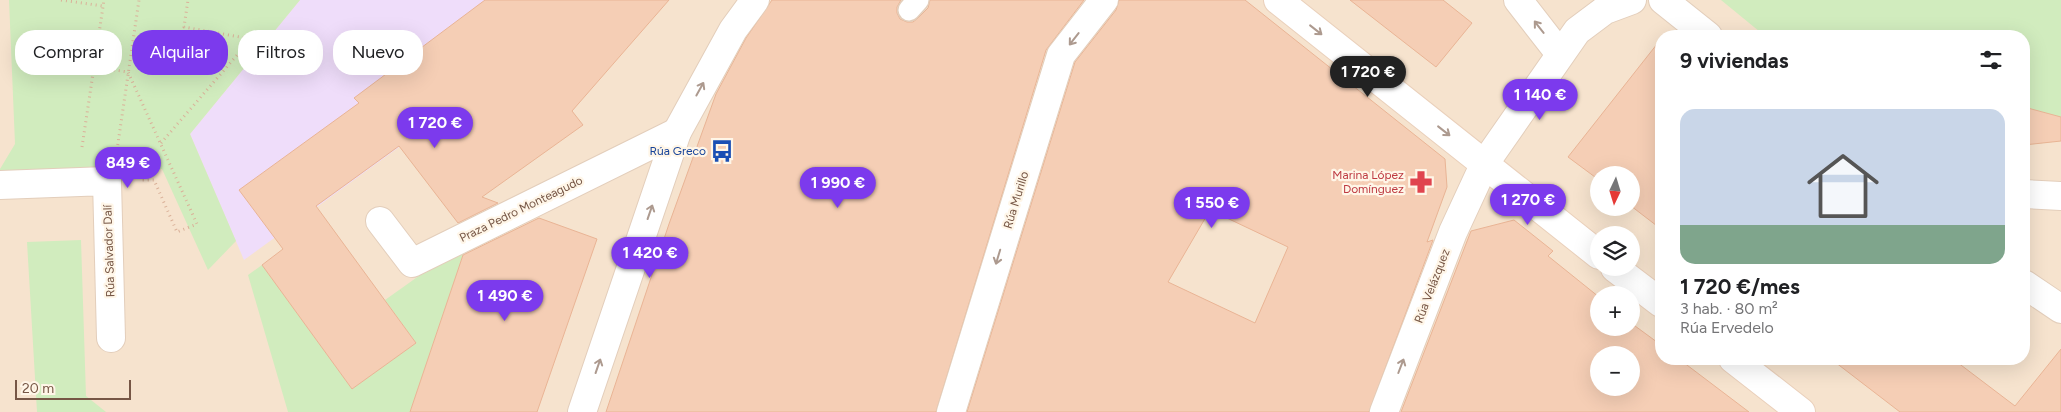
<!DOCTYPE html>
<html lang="es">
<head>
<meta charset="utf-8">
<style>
  body { margin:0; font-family:Figtree,sans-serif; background:#f6f6f6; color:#202124; height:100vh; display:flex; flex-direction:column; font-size:19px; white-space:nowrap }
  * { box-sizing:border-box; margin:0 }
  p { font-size:16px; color:#757577 }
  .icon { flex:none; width:28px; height:28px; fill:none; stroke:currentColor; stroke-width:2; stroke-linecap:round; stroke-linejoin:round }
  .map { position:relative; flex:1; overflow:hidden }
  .details { position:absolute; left:1655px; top:30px; width:375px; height:335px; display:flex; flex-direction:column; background:#fff; border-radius:20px; box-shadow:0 5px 20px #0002 }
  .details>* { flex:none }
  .banner { position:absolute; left:15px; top:30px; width:475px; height:45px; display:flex; gap:10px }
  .needle { width:32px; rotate:184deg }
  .controls { position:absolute; left:1590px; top:166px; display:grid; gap:10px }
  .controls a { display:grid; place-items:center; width:50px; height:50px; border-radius:50%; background:#fff; box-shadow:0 5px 20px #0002; font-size:25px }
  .scale { position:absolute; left:15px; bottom:12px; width:116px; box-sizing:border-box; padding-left:5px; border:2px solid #765645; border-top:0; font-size:14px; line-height:18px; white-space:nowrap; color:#765645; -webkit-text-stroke:4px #fff6e8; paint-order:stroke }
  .price { position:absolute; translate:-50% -42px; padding:0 11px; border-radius:18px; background:#7c3aed; color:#fff; font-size:16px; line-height:32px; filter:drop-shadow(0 1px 2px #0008) }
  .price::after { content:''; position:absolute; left:50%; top:30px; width:15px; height:11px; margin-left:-8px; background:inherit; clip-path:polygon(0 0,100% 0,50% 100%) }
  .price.current { background:#222; color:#fff }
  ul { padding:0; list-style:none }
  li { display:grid; align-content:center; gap:10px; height:265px; padding:0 25px }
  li+li { border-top:1px solid #e0e0e0 }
  li span { display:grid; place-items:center; height:155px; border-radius:15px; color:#555 }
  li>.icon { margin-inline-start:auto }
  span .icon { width:90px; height:90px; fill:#fffc; stroke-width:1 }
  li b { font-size:21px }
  h2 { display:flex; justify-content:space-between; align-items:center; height:60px; padding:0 25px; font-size:21px }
  .chip { padding:0 18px; border-radius:20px; background:#fff; box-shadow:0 5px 20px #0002; font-size:18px; line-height:45px }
  .chip.current { background:#7c3aed; color:#fff }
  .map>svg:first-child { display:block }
  .residential { fill:#f6e3ce; fill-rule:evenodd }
  .education { fill:#efddfa }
  .green { fill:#d1ecbe }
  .building { fill:#f5ceb5; stroke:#e9b495; fill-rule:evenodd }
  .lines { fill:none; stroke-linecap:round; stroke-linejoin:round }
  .lane-casing { stroke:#e3cebb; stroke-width:24 }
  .street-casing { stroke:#e3cebb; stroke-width:30 }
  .secondary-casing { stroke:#ead0bb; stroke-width:30 }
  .path { stroke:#dab199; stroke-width:3; stroke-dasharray:1 4; stroke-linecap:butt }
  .lane { stroke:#fff; stroke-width:21 }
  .street { stroke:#fff; stroke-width:28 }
  .secondary { stroke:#fff; stroke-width:28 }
  .oneway { stroke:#ad9a8f }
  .labels { text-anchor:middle; stroke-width:4.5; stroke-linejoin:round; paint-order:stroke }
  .transit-label { font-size:12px; fill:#164399; stroke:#fff6e8; text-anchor:end }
  .health-label { font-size:12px; fill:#be3a42; stroke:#fff6e8; text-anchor:end }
  .street-label { font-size:12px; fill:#765645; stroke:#fff6e8 }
</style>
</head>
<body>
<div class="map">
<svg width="2061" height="412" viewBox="0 0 2061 412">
  <rect width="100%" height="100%" fill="#fef2e0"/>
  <path class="residential" d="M0,0H2061V412H0ZM1661,36H2024V359H1661ZM1599,175H1631V208H1599ZM1599,235H1631V268H1599ZM1599,295H1631V328H1599ZM1599,355H1631V388H1599Z"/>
  <polygon class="education" points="300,0 499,0 531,51 244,260 190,134"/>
  <g class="green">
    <polygon points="9,0 300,0 190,134 236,241 208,270 162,169 0,175 0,169 15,144"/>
    <polygon points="1721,0 2061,0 2061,141 2024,145 2024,36 1765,36"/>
    <polygon points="81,240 86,396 106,412 37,412 27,242"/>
    <polygon points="468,241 410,412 288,412 248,275 262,265 352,389 416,343 385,300"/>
  </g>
  <g class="building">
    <polygon points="485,0 669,0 572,111 583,125 482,197 498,203 458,223 399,146 316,206 416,343 352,389 262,265 283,249 239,190 359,103 354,98"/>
    <polygon points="772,0 901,0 897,7 897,13 900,19 907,22 913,22 918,18 928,8 930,0 1084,0 1046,50 936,412 606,412 669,224 716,94 746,38"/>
    <path d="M1119,0H1245L1445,159L1447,187L1427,242L1433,240L1369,412H967L1075,62L1116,10ZM1210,210L1288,247L1255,323L1168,282Z"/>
    <polygon points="1350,0 1443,0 1472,23 1436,67"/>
    <polygon points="1661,39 1661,229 1631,206 1631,175 1599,175 1599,180 1568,157"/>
    <polygon points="2024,107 2061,117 2061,141 2024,145"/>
    <polygon points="539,218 597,239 537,412 410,412 463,255"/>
    <path d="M1514,220L1553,251L1548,256L1599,297V328H1631V323L1661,345V359H1679L1749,412H1401L1471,231ZM1599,355H1631V388H1599Z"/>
    <polygon points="2061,349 2061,412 1900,412 1831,359 1953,359 2015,406"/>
  </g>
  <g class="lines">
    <defs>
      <polyline id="lane" points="909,10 918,0"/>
      <g id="street">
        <polyline points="1518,0 1560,54"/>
        <polyline points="1663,0 1708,36"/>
        <polyline points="0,185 107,181 111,338"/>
        <polyline points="2024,194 2061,196"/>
        <polyline points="380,221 412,263 677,132"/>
        <polyline points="2024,284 2061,309"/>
        <polyline points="582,412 677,132 733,30 755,0"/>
        <polyline points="951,412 1061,55 1104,0"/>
        <polyline points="1384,412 1453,232 1485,163 1577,31 1605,10 1632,0"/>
      </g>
      <g id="secondary">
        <polyline points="1278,0 1599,255"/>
        <polyline points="1615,268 1661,303"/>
        <polyline points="1733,359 1801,412"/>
      </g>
    </defs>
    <use href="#lane" class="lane-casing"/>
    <use href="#street" class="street-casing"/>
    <use href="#secondary" class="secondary-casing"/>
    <g class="path">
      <polyline points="61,0 103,6"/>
      <polyline points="94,67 128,72 197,224 177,232 154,180 140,180"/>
      <polyline points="161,143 251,39 184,27 188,0"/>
      <polyline points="82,147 104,0"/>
      <polyline points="117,150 139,0"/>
    </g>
    <use href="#lane" class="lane"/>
    <use href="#street" class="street"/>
    <use href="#secondary" class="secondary"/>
  </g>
  <defs><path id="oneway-shaft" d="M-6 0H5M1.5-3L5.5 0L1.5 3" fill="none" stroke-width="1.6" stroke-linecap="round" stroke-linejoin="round" transform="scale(1.25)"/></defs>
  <g class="oneway">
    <use href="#oneway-shaft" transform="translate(1539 27) rotate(-128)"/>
    <use href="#oneway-shaft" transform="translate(1316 30) rotate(38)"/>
    <use href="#oneway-shaft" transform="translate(1074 39) rotate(128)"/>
    <use href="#oneway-shaft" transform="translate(700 89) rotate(-61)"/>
    <use href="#oneway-shaft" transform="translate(1444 131) rotate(38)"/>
    <use href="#oneway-shaft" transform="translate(650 212) rotate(-71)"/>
    <use href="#oneway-shaft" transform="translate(998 257) rotate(107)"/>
    <use href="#oneway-shaft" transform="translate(598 366) rotate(-71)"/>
    <use href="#oneway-shaft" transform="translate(1401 366) rotate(-69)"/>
  </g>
  <defs>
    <symbol id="bus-bare" viewBox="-9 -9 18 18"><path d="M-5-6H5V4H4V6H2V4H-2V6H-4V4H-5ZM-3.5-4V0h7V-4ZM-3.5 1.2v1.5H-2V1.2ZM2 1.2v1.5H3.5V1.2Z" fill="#1a4fb4" stroke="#fff6e8" stroke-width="2.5" paint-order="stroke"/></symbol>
    <symbol id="pharmacy-bare" viewBox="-9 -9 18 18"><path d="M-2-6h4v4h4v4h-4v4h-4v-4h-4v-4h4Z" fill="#e0444e" stroke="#fff6e8" stroke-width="2.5" paint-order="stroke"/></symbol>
  </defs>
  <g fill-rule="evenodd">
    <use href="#bus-bare" x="706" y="135" width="32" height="32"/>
    <use href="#pharmacy-bare" x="1405" y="166" width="32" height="32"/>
  </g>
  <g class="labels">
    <g class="transit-label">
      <text x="706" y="155">Rúa Greco</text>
    </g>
    <g class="health-label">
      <text x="1404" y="179">Marina López<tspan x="1404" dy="14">Domínguez</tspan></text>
    </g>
    <g class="street-label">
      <text transform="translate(1016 200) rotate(-73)" y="4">Rúa Murillo</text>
      <text transform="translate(521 209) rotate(-26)" y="4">Praza Pedro Monteagudo</text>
      <text transform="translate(109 251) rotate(-92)" y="4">Rúa Salvador Dalí</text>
      <text transform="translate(1432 286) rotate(-69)" y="4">Rúa Velázquez</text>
    </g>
  </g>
</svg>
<div class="controls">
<a><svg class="needle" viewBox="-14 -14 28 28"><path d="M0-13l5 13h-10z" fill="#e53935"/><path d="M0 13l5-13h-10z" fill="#757577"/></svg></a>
<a><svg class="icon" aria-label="layers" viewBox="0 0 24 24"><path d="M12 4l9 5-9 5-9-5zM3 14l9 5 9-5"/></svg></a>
<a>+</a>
<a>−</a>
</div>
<div class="scale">20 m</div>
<b class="price current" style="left:1368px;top:98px">1 720 €</b>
<b class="price" style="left:1540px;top:121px">1 140 €</b>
<b class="price" style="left:435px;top:149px">1 720 €</b>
<b class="price" style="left:128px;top:189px">849 €</b>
<b class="price" style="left:838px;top:209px">1 990 €</b>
<b class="price" style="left:1528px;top:226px">1 270 €</b>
<b class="price" style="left:1212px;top:229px">1 550 €</b>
<b class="price" style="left:650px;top:279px">1 420 €</b>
<b class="price" style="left:505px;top:322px">1 490 €</b>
<div class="banner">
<a class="chip">Comprar</a>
<a class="chip current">Alquilar</a>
<a class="chip">Filtros</a>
<a class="chip">Nuevo</a>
</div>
<section class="details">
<h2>9 viviendas<svg class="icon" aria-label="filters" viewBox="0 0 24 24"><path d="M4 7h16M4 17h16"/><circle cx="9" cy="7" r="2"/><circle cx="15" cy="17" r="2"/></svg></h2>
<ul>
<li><span style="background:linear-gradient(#c9d6e8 75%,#7fa58c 0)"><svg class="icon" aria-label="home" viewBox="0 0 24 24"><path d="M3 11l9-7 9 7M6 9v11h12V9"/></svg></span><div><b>1 720 €/mes</b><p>3 hab. · 80 m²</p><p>Rúa Ervedelo</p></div></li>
</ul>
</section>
</div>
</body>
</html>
